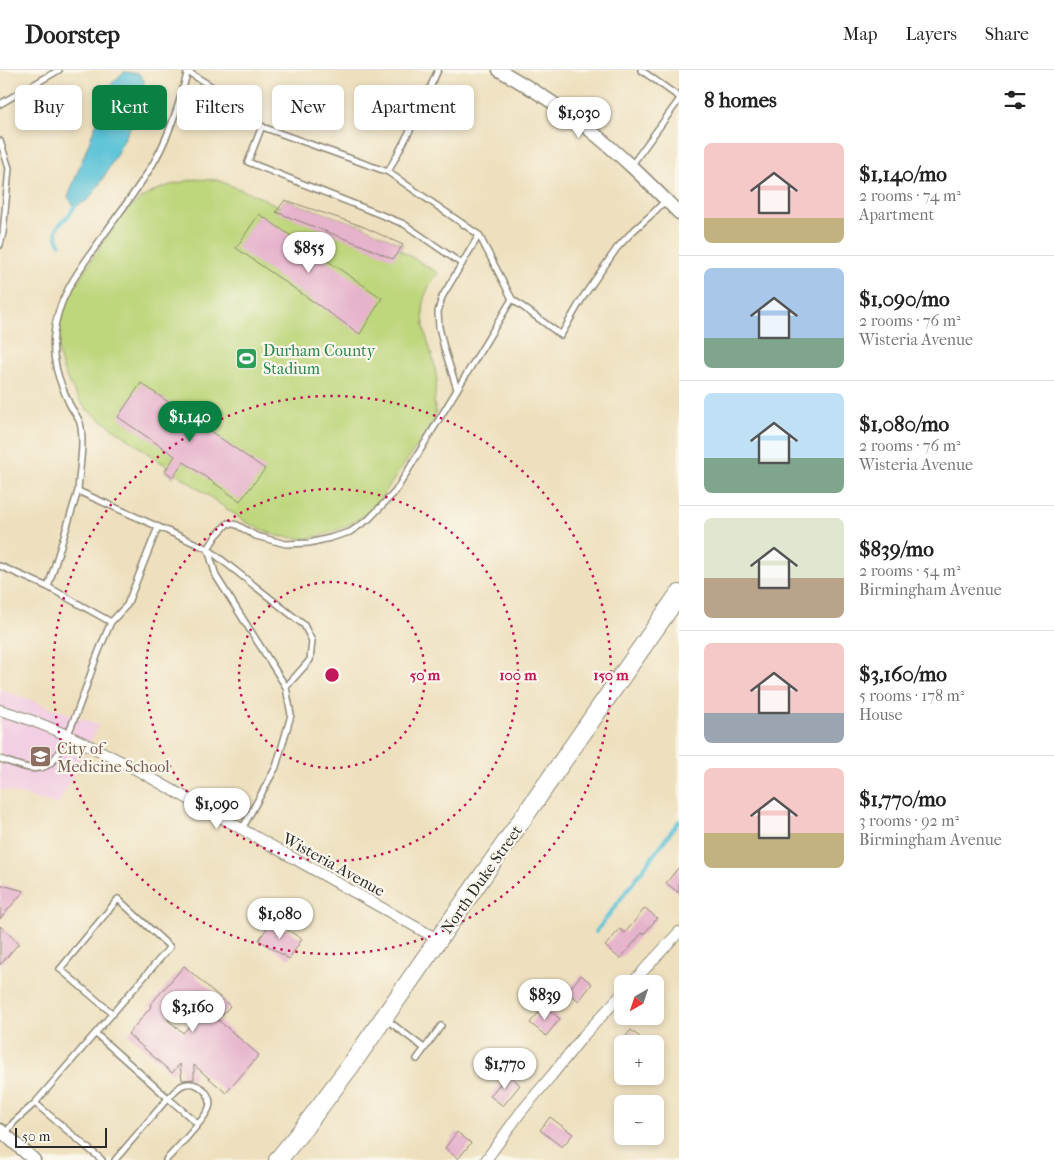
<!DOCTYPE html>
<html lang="en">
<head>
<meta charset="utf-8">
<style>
  body { margin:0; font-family:"IM FELL French Canon",serif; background:#f6f6f6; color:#222; height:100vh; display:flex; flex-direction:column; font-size:19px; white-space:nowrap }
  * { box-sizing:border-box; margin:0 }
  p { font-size:16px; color:#767676 }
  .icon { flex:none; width:28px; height:28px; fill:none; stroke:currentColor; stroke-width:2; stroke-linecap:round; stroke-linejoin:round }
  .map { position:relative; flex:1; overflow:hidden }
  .side { display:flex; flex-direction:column; background:#fff; width:375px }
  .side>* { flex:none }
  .top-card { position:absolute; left:15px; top:15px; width:475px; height:45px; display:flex; gap:10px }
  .needle { width:32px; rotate:219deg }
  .tools { position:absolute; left:614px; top:905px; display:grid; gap:10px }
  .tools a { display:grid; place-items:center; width:50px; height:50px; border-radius:8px; background:#fff; box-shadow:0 2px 8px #0003; font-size:25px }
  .scale { position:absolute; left:15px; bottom:12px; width:92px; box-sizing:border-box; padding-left:5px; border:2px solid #2b2b2b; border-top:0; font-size:14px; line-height:18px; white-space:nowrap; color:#2b2b2b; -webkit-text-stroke:4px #fbf7ec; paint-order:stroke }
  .price { position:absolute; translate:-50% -42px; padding:0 11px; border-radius:18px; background:#fff; color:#222; font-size:16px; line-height:32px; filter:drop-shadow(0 1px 2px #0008) }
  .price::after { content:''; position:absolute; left:50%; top:30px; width:15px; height:11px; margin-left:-8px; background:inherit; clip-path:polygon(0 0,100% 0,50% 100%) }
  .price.active { background:#0b8043; color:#fff }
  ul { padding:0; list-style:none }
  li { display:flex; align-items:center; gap:15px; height:125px; padding:0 25px }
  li+li { border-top:1px solid #e0e0e0 }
  li span { display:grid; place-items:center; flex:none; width:140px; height:100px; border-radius:8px; color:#555 }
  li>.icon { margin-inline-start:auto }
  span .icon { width:60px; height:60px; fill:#fffc; stroke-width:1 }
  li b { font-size:21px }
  h2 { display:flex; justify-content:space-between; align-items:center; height:60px; padding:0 25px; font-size:21px }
  .pill { padding:0 18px; border-radius:8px; background:#fff; box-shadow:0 2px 8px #0003; font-size:18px; line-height:45px }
  .pill.active { background:#0b8043; color:#fff }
  header { display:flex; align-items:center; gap:30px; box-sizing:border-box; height:70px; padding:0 25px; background:#fff; border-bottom:1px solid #e0e0e0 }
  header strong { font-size:24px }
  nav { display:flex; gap:28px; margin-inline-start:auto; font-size:18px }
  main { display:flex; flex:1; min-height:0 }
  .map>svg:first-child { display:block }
  .built { fill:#f2cfe2 }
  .green { fill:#bed67b; stroke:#748053 }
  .water { fill:#5ac2d7; stroke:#427681 }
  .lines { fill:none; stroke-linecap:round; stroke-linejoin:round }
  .stream { stroke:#5ac2d7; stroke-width:4 }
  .building { fill:#e6b3cc; fill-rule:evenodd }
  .service-casing { stroke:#8c8674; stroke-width:8 }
  .minor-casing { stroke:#8c8674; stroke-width:12 }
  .tertiary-casing { stroke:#8c8674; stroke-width:15 }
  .trunk-casing { stroke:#8c8674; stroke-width:20 }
  .service { stroke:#fff; stroke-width:5 }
  .minor { stroke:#fff; stroke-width:10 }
  .tertiary { stroke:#fff; stroke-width:12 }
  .trunk { stroke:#fff; stroke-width:18 }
  .ring { fill:none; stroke:#c2185b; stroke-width:2.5; stroke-dasharray:2.5 5 }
  .labels { text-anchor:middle; stroke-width:4.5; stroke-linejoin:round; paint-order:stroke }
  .leisure-label { font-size:16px; fill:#27864d; stroke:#fbf7ec; text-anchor:start }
  .education-label { font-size:16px; fill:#785e54; stroke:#fbf7ec; text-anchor:start }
  .street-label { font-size:16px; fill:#2b2b2b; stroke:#fbf7ec }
  .centre { fill:#c2185b; stroke:#fbf7ec; stroke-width:2.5 }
  .ring-label { font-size:15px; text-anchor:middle; font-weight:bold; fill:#c2185b; stroke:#fbf7ec; stroke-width:4.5; stroke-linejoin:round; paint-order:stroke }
</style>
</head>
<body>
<header>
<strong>Doorstep</strong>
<nav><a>Map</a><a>Layers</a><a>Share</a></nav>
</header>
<main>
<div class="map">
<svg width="679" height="1090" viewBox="0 0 679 1090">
  <rect width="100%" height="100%" fill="#fbf7ec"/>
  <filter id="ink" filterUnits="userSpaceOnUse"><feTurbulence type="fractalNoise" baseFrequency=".02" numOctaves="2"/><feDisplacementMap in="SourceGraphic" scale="10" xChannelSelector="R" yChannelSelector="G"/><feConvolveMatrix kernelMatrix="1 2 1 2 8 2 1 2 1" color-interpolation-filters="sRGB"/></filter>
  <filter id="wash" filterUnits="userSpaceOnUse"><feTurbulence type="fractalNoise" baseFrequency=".0096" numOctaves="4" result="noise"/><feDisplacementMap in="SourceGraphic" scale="20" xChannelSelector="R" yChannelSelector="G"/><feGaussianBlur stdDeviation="1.12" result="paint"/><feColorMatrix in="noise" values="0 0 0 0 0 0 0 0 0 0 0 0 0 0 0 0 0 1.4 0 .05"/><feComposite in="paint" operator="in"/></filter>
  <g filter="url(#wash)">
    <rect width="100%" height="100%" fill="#eee0be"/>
    <polygon class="built" points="0,619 99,655 58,735 0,719"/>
    <path class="green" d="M195,109L217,110L262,128L280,137L285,130L362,156L403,175L400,180L438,203L429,216L424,228L423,242L424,258L434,293L437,310L434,333L436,342L434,351L381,428L370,441L352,453L333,462L306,469L277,466L256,457L244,451L176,403L173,407L165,401L168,397L86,339C71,320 57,294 58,269C59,233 83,203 102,175C108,165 114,155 121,146C129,138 141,128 151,123C165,115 180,113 195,109Z"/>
    <polygon class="water" points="124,2 138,3 144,10 144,30 114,89 99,115 88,130 75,137 68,127 112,13"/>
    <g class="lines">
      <g class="stream">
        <path d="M60,174C53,161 56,157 66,148C70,145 73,139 76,134"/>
        <polyline points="596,862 679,751"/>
      </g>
    </g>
    <g id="blocks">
      <g class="building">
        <polygon points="285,130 362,156 403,175 393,189 359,174 276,142"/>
        <polygon points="259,144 382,228 360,264 236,178"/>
        <polygon points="141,313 265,399 240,431 184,392 173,407 165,401 175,386 118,347"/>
        <polygon points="679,797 679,823 666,813"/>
        <polygon points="0,816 6,816 24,821 0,849"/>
        <polygon points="645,838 657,848 644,864 642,863 620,889 605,876 620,859 625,863"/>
        <polygon points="272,850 302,869 289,889 259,870"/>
        <polygon points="0,856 19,873 0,895"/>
        <path d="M184,896L230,936L218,950L259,985L226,1023L194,995V1009L182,1010L180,994L172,1003L128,964L151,937L150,935ZM189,927L204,940L183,963L168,950Z"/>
        <polygon points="581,905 592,914 579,931 567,922"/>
        <polygon points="544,936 560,949 546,966 530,953"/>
        <polygon points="631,960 648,974 619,974"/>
        <polygon points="508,1004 520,1015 503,1036 490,1026"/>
        <polygon points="550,1047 573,1064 562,1077 540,1060"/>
        <polygon points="457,1062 471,1073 458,1089 445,1078"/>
      </g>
    </g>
  </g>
  <g filter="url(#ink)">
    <use href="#blocks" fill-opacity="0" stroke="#8c8674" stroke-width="1"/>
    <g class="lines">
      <defs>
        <g id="service">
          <path d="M188,0C179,35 168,71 148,102C132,127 113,151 96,176C77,203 57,230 54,264C51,289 59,311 69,333C72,340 78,346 80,353C85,372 79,401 78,421L208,479L216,466L228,453L237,455L256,466L286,474L309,473L330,468L350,462L369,449L395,422L512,229"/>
          <polyline points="641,0 679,27"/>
          <polyline points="188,2 224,24 254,54 388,102 479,165 512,229 561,265 583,227 617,178 632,162 651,145 666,130"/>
          <polyline points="0,34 59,0"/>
          <polyline points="262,56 248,92 404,154 462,194"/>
          <polyline points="0,71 9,98 3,163 0,175"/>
          <polyline points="631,96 679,30"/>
          <polyline points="388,102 417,47 438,0"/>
          <polyline points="457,319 444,278 439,257 438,242 442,227 479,165"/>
          <polyline points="0,496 48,517"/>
          <polyline points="111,552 127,535 158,457"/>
          <path d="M0,689C14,693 34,704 48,695C64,686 87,614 94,594C99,580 105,566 111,552L48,517L78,421"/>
          <polyline points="242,759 276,697 291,645 286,617 310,590 312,571 304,555 208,479 216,506 286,617"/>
          <polyline points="387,950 424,978"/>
          <polyline points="96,964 168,1028 115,1090"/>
          <polyline points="417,989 441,956"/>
          <polyline points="35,1033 102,1090"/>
          <polyline points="5,1064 14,1052 35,1033 170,877 118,829 60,899 113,944"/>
          <path d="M166,1090C176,1079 204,1051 209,1038C214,1024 196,1009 183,1015C176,1018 173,1024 168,1028L198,1054"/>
        </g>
        <g id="minor">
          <path d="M0,640C45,653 87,674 128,695L439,870"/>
          <polyline points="631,914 679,862"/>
          <polyline points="486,1090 520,1043 552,1005 584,965 622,924"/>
        </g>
        <g id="tertiary">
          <path d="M499,0C529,17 559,35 586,57C619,83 649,113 679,143"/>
          <polyline points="0,1060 34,1090"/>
        </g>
        <polyline id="trunk" points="278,1090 303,1059 351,995 679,524"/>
      </defs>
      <use href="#service" class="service-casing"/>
      <use href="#minor" class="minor-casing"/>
      <use href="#tertiary" class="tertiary-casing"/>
      <use href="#trunk" class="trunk-casing"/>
      <use href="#service" class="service"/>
      <use href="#minor" class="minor"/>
      <use href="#tertiary" class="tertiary"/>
      <use href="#trunk" class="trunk"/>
    </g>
  </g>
  <g class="ring">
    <circle cx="332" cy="605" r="93"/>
    <circle cx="332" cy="605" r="186"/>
    <circle cx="332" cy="605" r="279"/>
  </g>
  <defs>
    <symbol id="stadium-square" viewBox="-11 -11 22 22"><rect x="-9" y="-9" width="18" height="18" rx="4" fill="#2e9e5b" stroke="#fbf7ec"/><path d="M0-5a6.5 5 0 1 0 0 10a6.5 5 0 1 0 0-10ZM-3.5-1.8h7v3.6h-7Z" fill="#fff"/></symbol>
    <symbol id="school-square" viewBox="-11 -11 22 22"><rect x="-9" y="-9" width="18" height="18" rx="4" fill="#8d6e63" stroke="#fbf7ec"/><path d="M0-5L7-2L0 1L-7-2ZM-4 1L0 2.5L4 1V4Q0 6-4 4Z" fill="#fff"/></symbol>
  </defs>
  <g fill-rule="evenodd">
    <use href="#stadium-square" x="234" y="276" width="25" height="25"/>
    <use href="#school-square" x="28" y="674" width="25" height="25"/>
  </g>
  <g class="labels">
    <g class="leisure-label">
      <text x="263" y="286">Durham County<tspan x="263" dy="18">Stadium</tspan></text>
    </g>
    <g class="education-label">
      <text x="57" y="684">City of<tspan x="57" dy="18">Medicine School</tspan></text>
    </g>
    <g class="street-label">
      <text transform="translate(334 794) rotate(29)" y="6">Wisteria Avenue</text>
      <text transform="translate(481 809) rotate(-55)" y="6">North Duke Street</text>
    </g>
  </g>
  <circle cx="332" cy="605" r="8" class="centre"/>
  <g class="ring-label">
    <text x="425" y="610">50 m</text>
    <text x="518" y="610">100 m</text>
    <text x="611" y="610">150 m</text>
  </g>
</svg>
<div class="tools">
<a><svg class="needle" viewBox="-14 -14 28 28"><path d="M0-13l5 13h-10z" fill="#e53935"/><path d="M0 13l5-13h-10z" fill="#767676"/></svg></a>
<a>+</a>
<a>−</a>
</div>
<div class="scale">50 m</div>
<b class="price" style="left:579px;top:69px">$1,030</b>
<b class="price" style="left:309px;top:204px">$855</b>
<b class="price active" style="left:190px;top:373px">$1,140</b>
<b class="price" style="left:217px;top:760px">$1,090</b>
<b class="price" style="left:280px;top:870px">$1,080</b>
<b class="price" style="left:545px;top:951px">$839</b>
<b class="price" style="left:193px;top:963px">$3,160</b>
<b class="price" style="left:505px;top:1020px">$1,770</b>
<div class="top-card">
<a class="pill">Buy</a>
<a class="pill active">Rent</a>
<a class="pill">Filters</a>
<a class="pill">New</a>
<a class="pill">Apartment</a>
</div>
</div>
<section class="side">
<h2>8 homes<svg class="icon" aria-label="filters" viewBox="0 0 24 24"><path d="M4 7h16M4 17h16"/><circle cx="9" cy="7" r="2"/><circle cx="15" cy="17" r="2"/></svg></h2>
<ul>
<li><span style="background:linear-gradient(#f6c9c9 75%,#c2b280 0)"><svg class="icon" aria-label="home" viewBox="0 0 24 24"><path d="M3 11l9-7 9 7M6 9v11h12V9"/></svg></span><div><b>$1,140/mo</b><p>2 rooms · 74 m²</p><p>Apartment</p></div></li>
<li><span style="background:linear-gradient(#a9c7e8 70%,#7fa58c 0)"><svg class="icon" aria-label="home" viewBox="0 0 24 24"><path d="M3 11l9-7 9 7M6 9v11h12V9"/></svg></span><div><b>$1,090/mo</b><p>2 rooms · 76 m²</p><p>Wisteria Avenue</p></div></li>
<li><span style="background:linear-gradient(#bfe0f5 65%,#7fa58c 0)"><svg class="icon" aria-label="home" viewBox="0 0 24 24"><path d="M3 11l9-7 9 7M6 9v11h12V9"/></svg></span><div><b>$1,080/mo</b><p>2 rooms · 76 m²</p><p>Wisteria Avenue</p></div></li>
<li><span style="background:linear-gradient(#dfe7d0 60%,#b9a48a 0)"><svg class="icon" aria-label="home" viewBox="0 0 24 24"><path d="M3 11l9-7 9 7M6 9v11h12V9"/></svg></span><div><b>$839/mo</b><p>2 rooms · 54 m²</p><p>Birmingham Avenue</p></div></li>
<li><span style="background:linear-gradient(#f6c9c9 70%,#9aa5b1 0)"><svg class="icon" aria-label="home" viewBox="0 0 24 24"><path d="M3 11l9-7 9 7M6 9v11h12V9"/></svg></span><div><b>$3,160/mo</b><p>5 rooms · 178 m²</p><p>House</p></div></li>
<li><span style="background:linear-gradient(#f6c9c9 65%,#c2b280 0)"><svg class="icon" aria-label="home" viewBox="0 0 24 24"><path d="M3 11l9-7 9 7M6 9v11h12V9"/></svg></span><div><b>$1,770/mo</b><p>3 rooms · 92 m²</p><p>Birmingham Avenue</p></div></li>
</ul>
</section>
</main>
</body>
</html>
